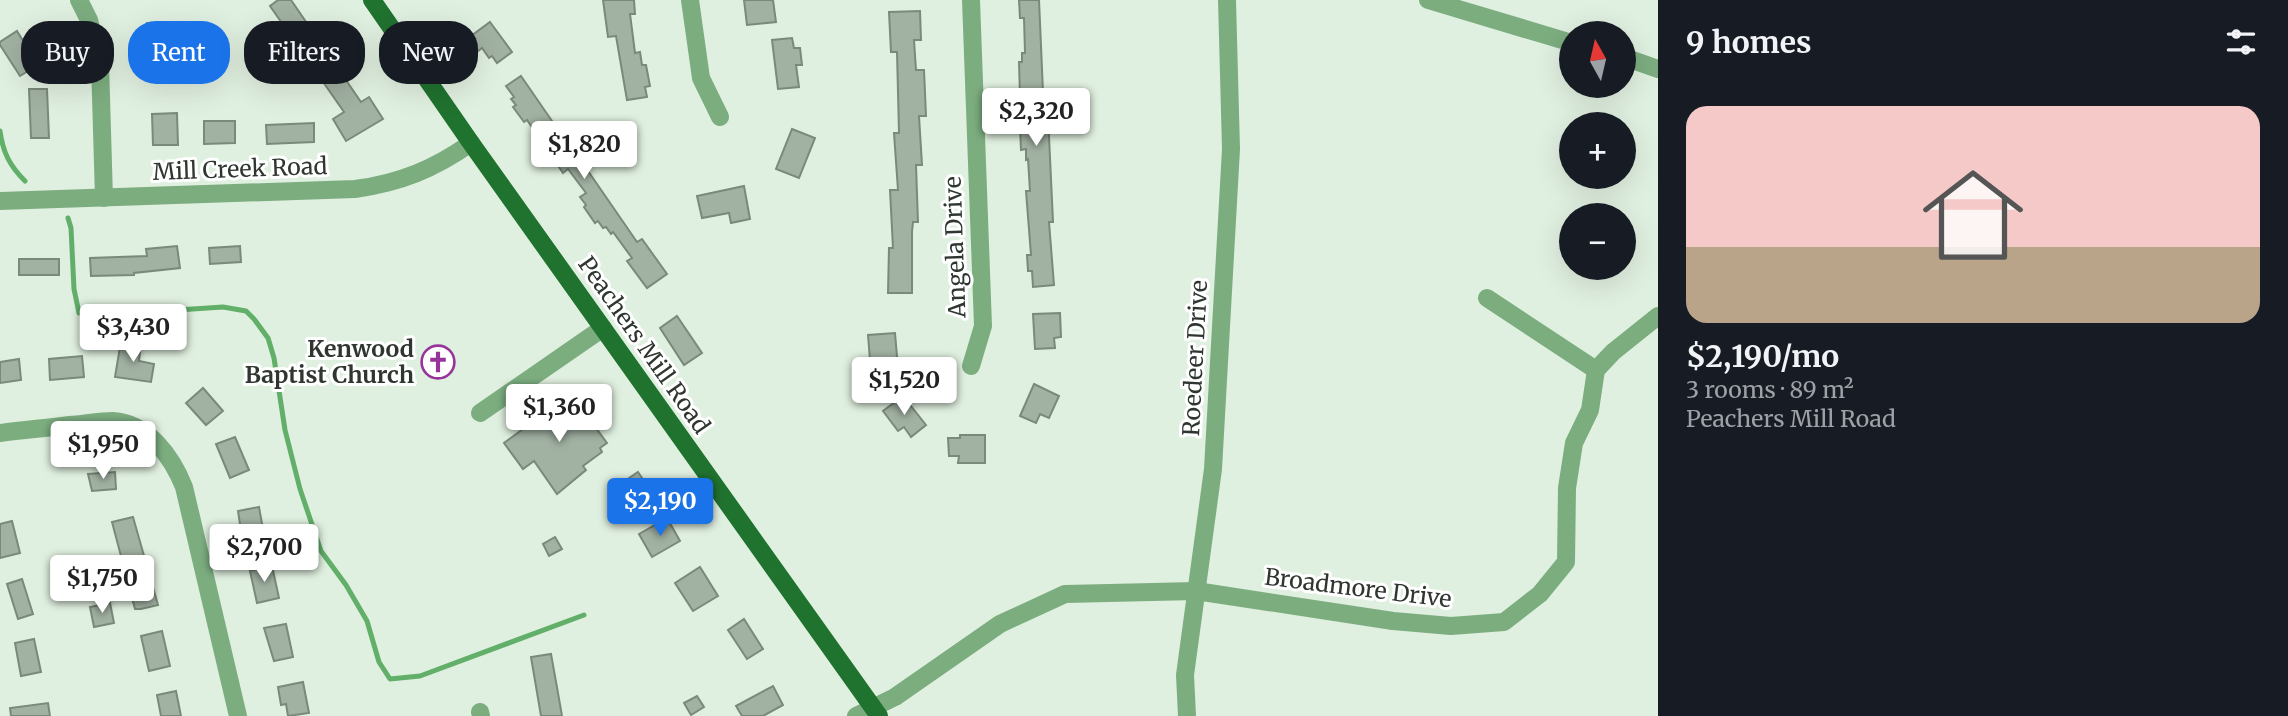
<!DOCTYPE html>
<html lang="en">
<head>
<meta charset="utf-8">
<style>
  body { margin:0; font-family:Merriweather,serif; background:#242831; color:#f1f3f6; height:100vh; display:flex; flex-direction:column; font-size:26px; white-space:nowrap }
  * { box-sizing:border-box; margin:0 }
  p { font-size:23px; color:#9ea1a6 }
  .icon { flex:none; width:38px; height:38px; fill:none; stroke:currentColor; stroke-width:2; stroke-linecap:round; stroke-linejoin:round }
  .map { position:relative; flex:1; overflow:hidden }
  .panel { display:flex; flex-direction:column; background:#171b24; width:630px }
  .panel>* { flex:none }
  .guide { position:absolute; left:21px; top:21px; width:665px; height:63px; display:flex; gap:14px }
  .needle { width:46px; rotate:352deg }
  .tools { position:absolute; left:1559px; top:21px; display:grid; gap:14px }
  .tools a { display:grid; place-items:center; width:77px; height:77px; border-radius:50%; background:#171b24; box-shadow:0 7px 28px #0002; font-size:35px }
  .price { position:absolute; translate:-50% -60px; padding:0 16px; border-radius:7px; background:#fff; color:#222; font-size:23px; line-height:46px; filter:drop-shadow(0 2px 4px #0008) }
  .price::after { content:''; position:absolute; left:50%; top:42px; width:21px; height:16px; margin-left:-10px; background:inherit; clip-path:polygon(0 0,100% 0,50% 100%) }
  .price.active { background:#1a73e8; color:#fff }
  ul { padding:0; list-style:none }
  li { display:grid; align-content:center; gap:14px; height:371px; padding:0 28px }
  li+li { border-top:2px solid #363941 }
  li span { display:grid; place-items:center; height:217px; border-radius:21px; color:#555 }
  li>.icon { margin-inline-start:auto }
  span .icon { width:126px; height:126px; fill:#fffc; stroke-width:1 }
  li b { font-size:30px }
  h2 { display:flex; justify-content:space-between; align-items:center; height:84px; padding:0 28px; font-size:30px }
  .chip { padding:0 24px; border-radius:28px; background:#171b24; box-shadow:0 7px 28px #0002; font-size:24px; line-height:63px }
  .chip.active { background:#1a73e8; color:#fff }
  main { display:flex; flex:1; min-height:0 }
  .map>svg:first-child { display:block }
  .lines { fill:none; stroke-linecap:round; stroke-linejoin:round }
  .stream { stroke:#61af69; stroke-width:5 }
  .building { fill:#a1b1a2; stroke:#7a897a; stroke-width:2 }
  .minor { stroke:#7cad7f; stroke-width:18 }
  .major { stroke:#20722f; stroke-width:18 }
  .labels { text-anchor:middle; stroke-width:6; stroke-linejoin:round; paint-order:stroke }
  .street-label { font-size:23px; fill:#2f3630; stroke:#fff }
  .poi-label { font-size:23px; font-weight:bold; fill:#2f3630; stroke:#fff; text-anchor:end }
</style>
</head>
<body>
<main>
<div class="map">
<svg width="1658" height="716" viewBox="0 0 1658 716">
  <rect width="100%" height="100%" fill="#e0f0e0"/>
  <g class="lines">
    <g class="stream">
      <path d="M0,131C3,153 10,166 25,181"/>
      <polyline points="68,218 71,228 74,289 79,313 117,314 223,307 246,311 254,319 268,338 274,358 285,430 300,489 321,551 346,585 367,621 379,662 390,679 420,676 584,615"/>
    </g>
  </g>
  <g class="building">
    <polygon points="278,0 291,0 361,102 369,97 383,119 346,141 333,119 344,112 270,6"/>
    <polygon points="603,0 634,0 635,14 630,14 635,53 640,52 642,65 646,65 650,86 645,87 647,97 627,100 616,36 608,37"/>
    <polygon points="744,0 773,0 776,22 747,25"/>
    <polygon points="1019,0 1039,0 1044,115 1048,115 1053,222 1049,222 1054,285 1033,287 1032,271 1028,271 1027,255 1031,255 1026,191 1030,191 1028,159 1026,160 1026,149 1021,150 1020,126 1025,126 1024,97 1020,97 1019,62 1022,62 1022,53 1025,53 1024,18 1020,18"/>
    <polygon points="920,11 921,40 914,40 916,70 924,70 926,116 919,116 922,165 916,165 918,222 913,222 912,232 912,293 888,293 889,248 893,248 890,190 898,190 894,133 899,133 897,52 891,52 889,12"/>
    <polygon points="490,22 512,52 497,63 492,56 489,58 482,48 477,52 467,39"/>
    <polygon points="147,23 172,23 171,65 146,65"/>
    <polygon points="17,31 38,65 20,76 0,45 0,42"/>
    <polygon points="792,38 794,48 800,48 802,65 796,65 799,87 778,89 772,40"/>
    <polygon points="521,76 561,134 564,131 589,166 586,168 637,242 642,239 667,274 647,288 627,261 632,258 613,232 611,234 606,227 603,228 598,221 595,223 584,207 586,205 580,197 586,193 568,169 563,173 527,120 524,122 513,107 516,105 511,99 514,97 506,86"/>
    <polygon points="29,89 47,89 49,138 31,138"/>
    <polygon points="177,113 178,145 153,145 152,114"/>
    <polygon points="204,121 235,121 235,143 204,144"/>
    <polygon points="314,123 314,142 267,144 266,125"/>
    <polygon points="792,129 815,138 799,178 776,169"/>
    <polygon points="744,186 750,219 731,223 729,213 702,218 697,196"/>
    <polygon points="177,246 180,268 134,273 134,275 91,276 90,258 147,256 146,249"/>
    <polygon points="240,246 241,262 210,264 209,248"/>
    <rect x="19" y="259" width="40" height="16"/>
    <polygon points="1060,313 1061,337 1054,338 1055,348 1035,349 1033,314"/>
    <polygon points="677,316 702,353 684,365 660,328"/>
    <polygon points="895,333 898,368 878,370 877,359 870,360 868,335"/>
    <polygon points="121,341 141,344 139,361 154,364 151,382 115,377"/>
    <polygon points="82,356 84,377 50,380 49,359"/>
    <polygon points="19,359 21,380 0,383 0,362"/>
    <polygon points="1034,384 1059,396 1049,418 1040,414 1036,423 1020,416"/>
    <polygon points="203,388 223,411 206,425 186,403"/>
    <polygon points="571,394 607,443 600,448 602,452 583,466 586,470 557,494 534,461 523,469 504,443"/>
    <polygon points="903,396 926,425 911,437 904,427 898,431 883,411"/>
    <polygon points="960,435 985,435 985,463 958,463 959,456 949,456 948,438 960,438"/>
    <polygon points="235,437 249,470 230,478 216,444"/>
    <polygon points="115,472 116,489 92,491 88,474"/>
    <polygon points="638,472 655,497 626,517 609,492"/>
    <polygon points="259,507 265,540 243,544 238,511"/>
    <polygon points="133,517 158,605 141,609 135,609 112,522"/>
    <polygon points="667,518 680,541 652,557 639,534"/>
    <polygon points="12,521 20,553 0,558 0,524"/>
    <polygon points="555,537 562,549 549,556 543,544"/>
    <polygon points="272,566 279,598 257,603 250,571"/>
    <polygon points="700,567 718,596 693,611 675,583"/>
    <polygon points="22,579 33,614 18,619 7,584"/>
    <polygon points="110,603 114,623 94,627 90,607"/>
    <polygon points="744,619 763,649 747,659 728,630"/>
    <polygon points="286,624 293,657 274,661 264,628"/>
    <polygon points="162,631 170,666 149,671 141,636"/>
    <polygon points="34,639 41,672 21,676 15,643"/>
    <polygon points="551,654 558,693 562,716 541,716 531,657"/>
    <polygon points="303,682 309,713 288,716 286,704 281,705 278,687"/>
    <polygon points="773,686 783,705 763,716 742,716 736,706"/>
    <polygon points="176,691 181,716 161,716 157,695"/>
    <polygon points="697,696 704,707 691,715 684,703"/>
    <polygon points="48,703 50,716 11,716 10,708"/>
  </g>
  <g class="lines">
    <g class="minor">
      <polyline points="79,0 89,20 100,63 104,198"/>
      <polyline points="690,0 701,78 720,117"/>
      <polyline points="1428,0 1572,43"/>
      <polyline points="1624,57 1658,69"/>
      <path d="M0,201L355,189C400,183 434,169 471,143"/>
      <polyline points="1487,298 1596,370"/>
      <polyline points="971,366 983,326 971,0"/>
      <polyline points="480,413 603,328"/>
      <path d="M0,433C23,430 46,428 70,425C84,424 99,421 113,421C148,423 172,457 184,487L238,716"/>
      <polyline points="480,712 481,716"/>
      <polyline points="856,716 895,697 1000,624 1065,594 1196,591 1393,621 1451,626 1504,622 1540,594 1566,562 1567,488 1574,443 1590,410 1596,370 1613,352 1658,316"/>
      <polyline points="1187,716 1185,675 1213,469 1231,149 1227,0"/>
    </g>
    <polyline class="major" points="372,0 471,143 879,716"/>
  </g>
  <defs>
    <symbol id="church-ring" viewBox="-11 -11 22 22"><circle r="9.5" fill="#fff" stroke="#97349b" stroke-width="1.5"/><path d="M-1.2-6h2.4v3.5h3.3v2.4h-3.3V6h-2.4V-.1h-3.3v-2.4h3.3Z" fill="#97349b"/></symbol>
  </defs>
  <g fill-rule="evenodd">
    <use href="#church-ring" x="419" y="343" width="38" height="38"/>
  </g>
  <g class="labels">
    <g class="street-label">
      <text transform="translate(240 169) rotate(-2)" y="8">Mill Creek Road</text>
      <text transform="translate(955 247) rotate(-92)" y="8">Angela Drive</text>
      <text transform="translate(644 345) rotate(55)" y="8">Peachers Mill Road</text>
      <text transform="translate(1195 358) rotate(-87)" y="8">Roedeer Drive</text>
      <text transform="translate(1358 588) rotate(7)" y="8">Broadmore Drive</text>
    </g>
    <g class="poi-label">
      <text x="414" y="357">Kenwood<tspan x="414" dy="26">Baptist Church</tspan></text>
    </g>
  </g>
</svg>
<div class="tools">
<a><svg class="needle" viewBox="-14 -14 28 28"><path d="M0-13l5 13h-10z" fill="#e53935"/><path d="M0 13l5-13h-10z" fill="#9ea1a6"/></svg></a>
<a>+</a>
<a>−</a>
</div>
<b class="price" style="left:1036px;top:148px">$2,320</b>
<b class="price" style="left:584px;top:181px">$1,820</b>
<b class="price" style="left:133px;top:364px">$3,430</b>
<b class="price" style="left:904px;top:417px">$1,520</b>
<b class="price" style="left:559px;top:444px">$1,360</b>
<b class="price" style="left:103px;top:481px">$1,950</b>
<b class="price active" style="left:660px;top:538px">$2,190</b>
<b class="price" style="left:264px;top:584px">$2,700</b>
<b class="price" style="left:102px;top:615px">$1,750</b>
<div class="guide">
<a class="chip">Buy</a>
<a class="chip active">Rent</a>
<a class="chip">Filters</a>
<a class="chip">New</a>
</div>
</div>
<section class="panel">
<h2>9 homes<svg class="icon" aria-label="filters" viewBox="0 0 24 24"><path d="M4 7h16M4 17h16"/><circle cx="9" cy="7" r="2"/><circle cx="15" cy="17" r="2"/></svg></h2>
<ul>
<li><span style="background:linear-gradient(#f6c9c9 65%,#b9a48a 0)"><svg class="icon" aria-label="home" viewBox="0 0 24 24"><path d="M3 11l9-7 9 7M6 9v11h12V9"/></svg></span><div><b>$2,190/mo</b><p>3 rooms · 89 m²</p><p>Peachers Mill Road</p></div></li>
</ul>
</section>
</main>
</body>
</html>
